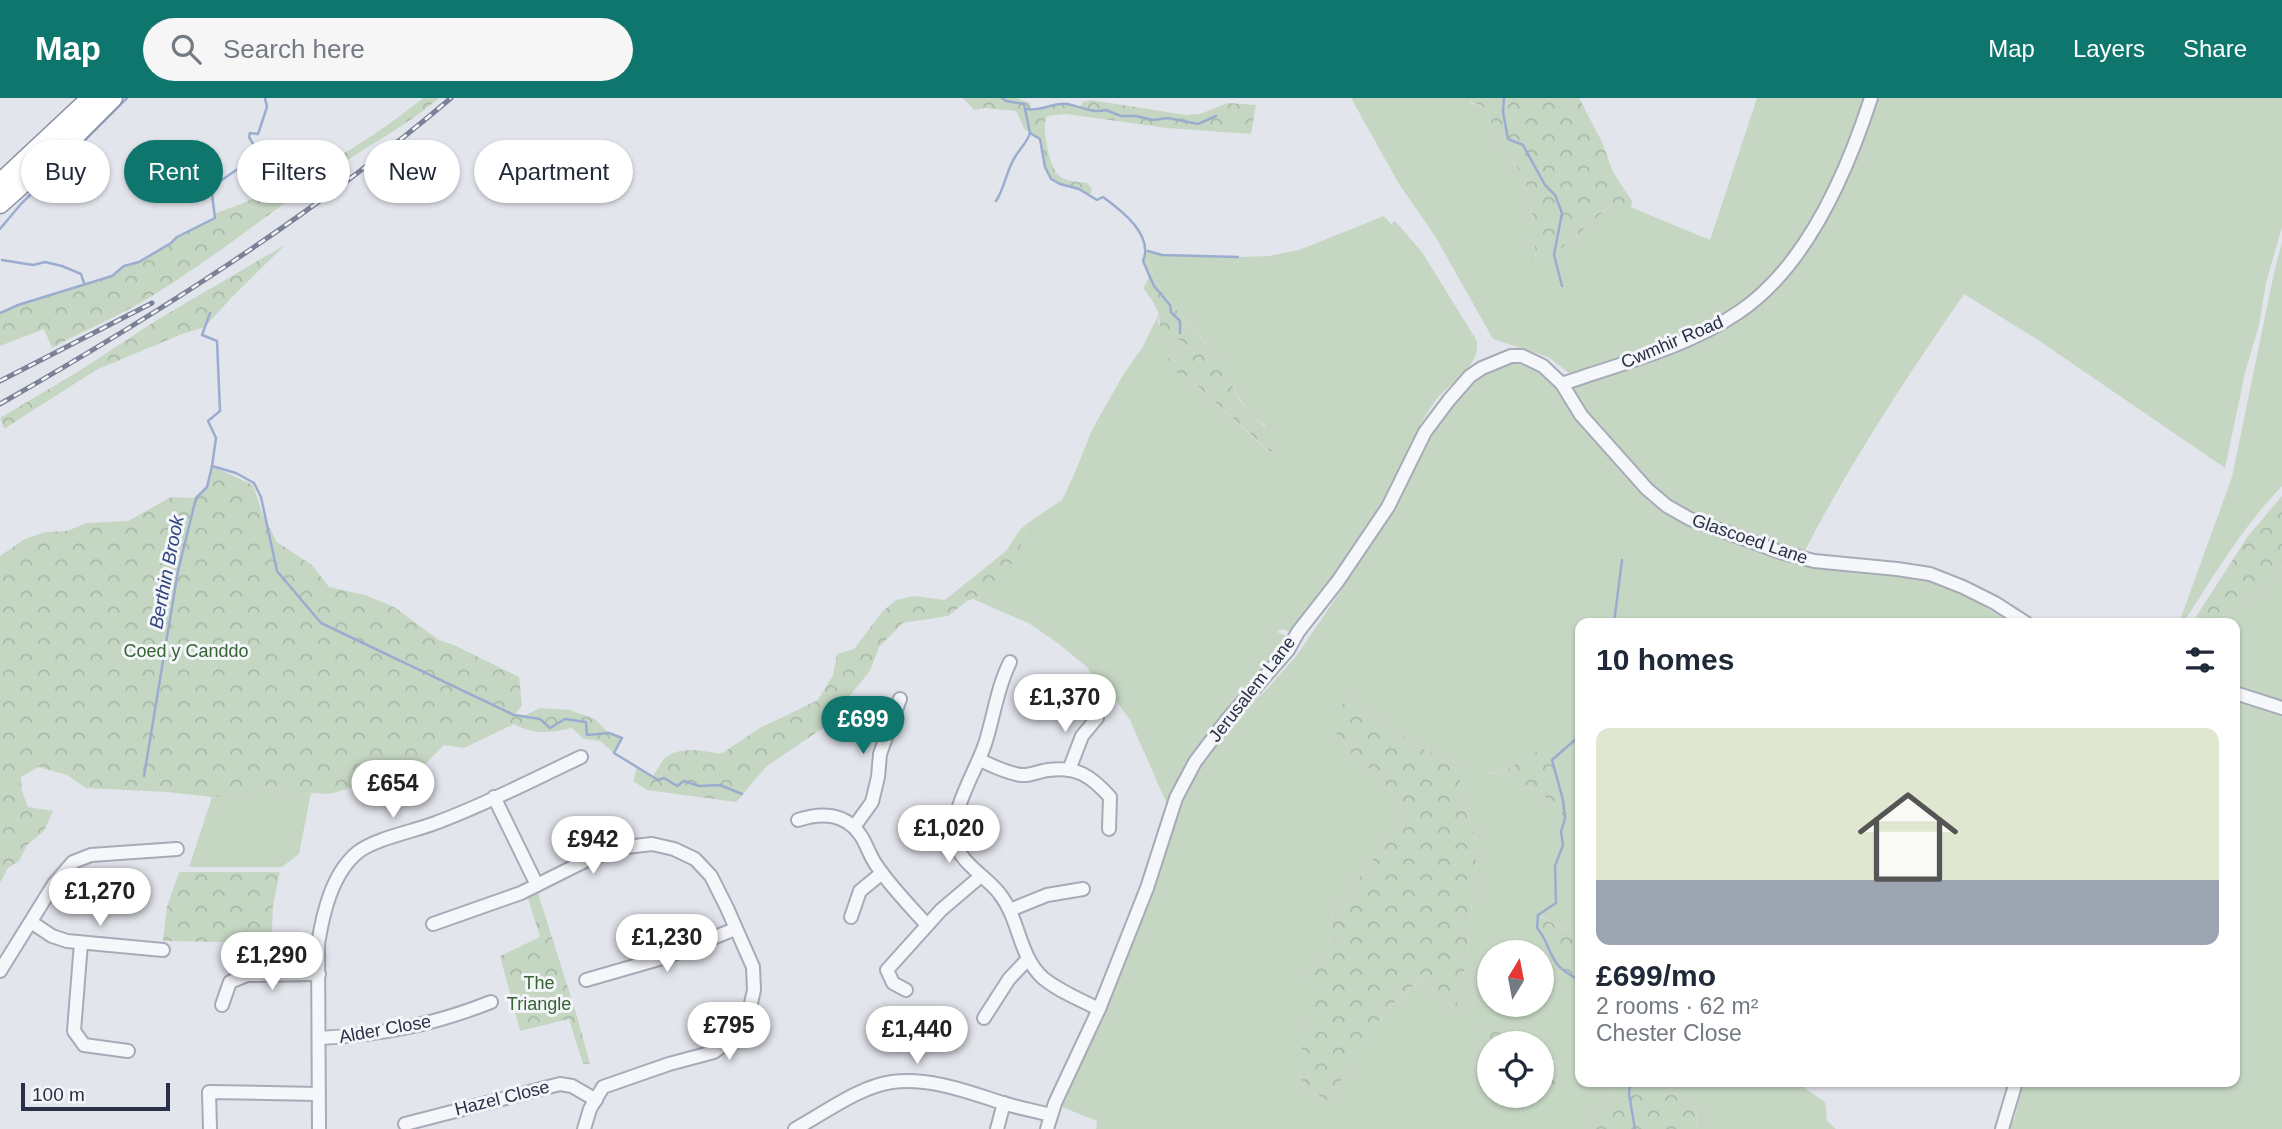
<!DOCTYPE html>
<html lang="en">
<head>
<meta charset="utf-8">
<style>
  body { margin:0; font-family:Helvetica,sans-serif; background:#f6f6f7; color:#1f2937; height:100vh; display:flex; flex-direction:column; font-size:26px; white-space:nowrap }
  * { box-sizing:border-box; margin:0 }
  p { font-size:23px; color:#747a83 }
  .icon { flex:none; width:38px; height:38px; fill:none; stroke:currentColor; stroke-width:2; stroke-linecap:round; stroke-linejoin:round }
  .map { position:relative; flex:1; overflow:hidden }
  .panel { position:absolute; left:1575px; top:520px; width:665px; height:469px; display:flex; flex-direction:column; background:#fff; border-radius:14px; box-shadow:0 2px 5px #0004 }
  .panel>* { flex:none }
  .banner { position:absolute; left:21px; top:42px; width:665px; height:63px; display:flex; gap:14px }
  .needle { width:46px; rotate:10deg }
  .buttons { position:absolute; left:1477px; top:842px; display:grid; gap:14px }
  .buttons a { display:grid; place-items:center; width:77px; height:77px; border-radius:50%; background:#fff; box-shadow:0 2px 5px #0004; font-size:35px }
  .scale { position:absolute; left:21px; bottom:18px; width:149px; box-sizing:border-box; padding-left:7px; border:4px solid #292f46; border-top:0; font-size:19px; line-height:24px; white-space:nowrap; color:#292f46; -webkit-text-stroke:5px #f3f5f9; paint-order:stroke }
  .price { position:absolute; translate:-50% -60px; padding:0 16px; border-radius:24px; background:#fff; color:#222; font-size:23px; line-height:46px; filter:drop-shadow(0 2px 4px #0008) }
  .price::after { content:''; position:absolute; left:50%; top:42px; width:21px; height:16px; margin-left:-10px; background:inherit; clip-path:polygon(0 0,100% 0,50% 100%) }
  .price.current { background:#0f766e; color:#fff }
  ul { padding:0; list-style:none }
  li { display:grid; align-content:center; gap:14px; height:371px; padding:0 21px }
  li+li { border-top:2px solid #e0e1e3 }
  li span { display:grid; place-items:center; height:217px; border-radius:14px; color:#555 }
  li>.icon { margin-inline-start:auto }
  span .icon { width:126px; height:126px; fill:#fffc; stroke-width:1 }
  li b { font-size:30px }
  h2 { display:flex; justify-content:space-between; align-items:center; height:84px; padding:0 21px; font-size:30px }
  .tag { padding:0 24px; border-radius:32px; background:#fff; box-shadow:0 2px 5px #0004; font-size:24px; line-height:63px }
  .tag.current { background:#0f766e; color:#fff }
  header { display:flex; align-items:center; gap:42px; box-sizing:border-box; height:98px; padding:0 35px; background:#0f766e; color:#fff }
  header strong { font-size:33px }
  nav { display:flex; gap:38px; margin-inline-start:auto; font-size:24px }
  .search { width:490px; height:63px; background:#f6f6f7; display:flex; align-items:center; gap:18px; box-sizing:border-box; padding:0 24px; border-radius:38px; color:#747a83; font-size:26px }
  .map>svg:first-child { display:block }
  .green { fill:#c5d7c3; fill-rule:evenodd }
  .forest { fill:url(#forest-crowns) }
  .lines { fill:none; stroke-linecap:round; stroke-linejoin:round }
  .stream { stroke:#9badcf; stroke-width:2.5 }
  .minor-casing { stroke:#a7abb7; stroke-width:16 }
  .highway-casing { stroke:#8990a4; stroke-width:21 }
  .minor { stroke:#f6f7fa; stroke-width:12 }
  .highway { stroke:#fff; stroke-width:18 }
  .rail-casing { stroke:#7b8197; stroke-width:5 }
  .rail { stroke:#f3f5f9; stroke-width:2.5; stroke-dasharray:8; stroke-linecap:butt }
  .labels { text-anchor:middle; stroke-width:6; stroke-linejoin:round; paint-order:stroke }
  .street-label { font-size:18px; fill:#292f46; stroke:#f3f5f9 }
  .park-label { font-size:18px; fill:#376335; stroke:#f3f5f9 }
  .water-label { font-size:19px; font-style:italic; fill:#2f477e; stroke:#f3f5f9 }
</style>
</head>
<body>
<header>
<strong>Map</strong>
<div class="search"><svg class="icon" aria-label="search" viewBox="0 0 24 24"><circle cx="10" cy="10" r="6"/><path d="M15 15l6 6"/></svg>Search here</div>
<nav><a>Map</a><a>Layers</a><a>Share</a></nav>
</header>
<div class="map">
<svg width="2282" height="1031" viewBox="0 0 2282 1031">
  <defs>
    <pattern id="forest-crowns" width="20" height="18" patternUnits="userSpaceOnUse" patternTransform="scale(1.75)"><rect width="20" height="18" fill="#c5d7c3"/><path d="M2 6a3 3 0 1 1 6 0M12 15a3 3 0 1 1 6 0" fill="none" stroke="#a9b9a9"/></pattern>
  </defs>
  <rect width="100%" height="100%" fill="#e3e5ec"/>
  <g class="green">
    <path d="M1351,0H1470L1471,5L1488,11L1493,32L1525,82L1532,113L1536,165L1554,157L1616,103L1710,142L1757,0H1866C1855,28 1845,58 1833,85C1817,122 1769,192 1735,212C1686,241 1629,258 1576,277L1569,275L1548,259L1493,241L1435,138L1399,86Z"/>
    <path d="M1874,0H2282V129L2266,185L2259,227L2245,275L2225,370L2035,240L1964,196C1906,280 1850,365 1803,456L1682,411L1658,395L1581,308L1571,296L1572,289L1627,269L1738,220L1771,198L1792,172L1832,107L1859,55Z"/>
    <path d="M1384,118L1391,126L1395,123L1422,154L1477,243C1480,270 1450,284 1436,302C1413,333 1403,370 1386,403C1380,414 1372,425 1365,435C1342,469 1317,502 1292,535L1283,531L1277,534L1287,538L1290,542C1276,560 1260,575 1245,591C1214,625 1187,663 1166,704L1130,622L1109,593L1093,579L1088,570L1059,546L1030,526L973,501L981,498L1026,437L1025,427L1062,402L1073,379L1092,332L1123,277L1142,250L1159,216L1158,225L1167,240L1184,243L1187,248L1180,255L1185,277L1269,354L1265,327C1240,312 1231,281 1215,258C1199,234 1176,215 1160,191C1153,180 1150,168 1146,156V153L1162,157L1238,159L1269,158L1299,152Z"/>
    <path d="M2282,144V388C2242,429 2214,478 2183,525H2179L2232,379L2274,175Z"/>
    <path d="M1511,265L1527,268L1547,279L1580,325L1605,350L1649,404L1682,424L1805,468L1832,472L1889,474L1924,482L1952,491L2013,525H1580V840L1539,817L1537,830C1547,841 1548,854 1557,866C1562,873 1573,878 1580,883V984H1615L1611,996L1586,1031H1096L1097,1023L1062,1009L1099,926L1151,796L1166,753L1173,717L1202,666L1237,620L1265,593L1297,557L1393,416L1433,335L1463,295L1491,271ZM1348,597C1376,619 1421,656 1455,664L1460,672V697L1478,745L1466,864L1456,912L1422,882C1372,917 1358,953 1329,1004L1303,988C1293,958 1312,918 1322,889L1293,877L1314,869L1327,856L1332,816L1403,721L1400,702L1369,670L1354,660L1342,640ZM1577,640L1552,662L1563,702L1564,719C1541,690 1523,684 1488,676L1508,671L1538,654ZM1489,854H1542V906H1489ZM1474,925L1526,945H1542V951L1555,964L1551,997L1542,992V998H1489V945H1493Z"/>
    <polygon points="2282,469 2282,605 2235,589 2235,525 2220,525 2256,496"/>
    <polygon points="2235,602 2268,613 2282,614 2282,1031 2006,1031 2008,1023 2014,1022 2023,984 2235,984"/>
    <polygon points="271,688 288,698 311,695 299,756 282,769 189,769 212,699 248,696"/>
    <polygon points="1671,984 1796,984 1825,1004 1827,1023 1836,1031 1697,1031 1696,1011 1670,991"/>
  </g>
  <g class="forest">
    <path d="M423,0H439C406,28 368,48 332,72C271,113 214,160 152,198C120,218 84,232 52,250L44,231L0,248V215L18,207L112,178L124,168L139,164L171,145L177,139L215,120L216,115C289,90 363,49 423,0Z"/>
    <path d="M963,0H1017L1030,5L1031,12L1065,5L1079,10L1083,4L1091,2L1186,17L1200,16L1228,5L1256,7L1251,36L1167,30L1066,16L1047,18C1041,29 1049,63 1056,74C1061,83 1077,84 1087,85L1092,91L1090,98C1075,88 1050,89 1045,69C1042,60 1042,50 1040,41L1025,32L1016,13L985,10L974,12Z"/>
    <polygon points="1470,0 1579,0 1602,44 1613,74 1632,103 1631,110 1616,103 1554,157 1546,162 1536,165 1532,113 1525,82 1493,32 1488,11 1471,4"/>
    <polygon points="285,147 231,200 205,229 182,236 96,272 4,331 0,320 79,273 160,220"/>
    <path d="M1146,156C1150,168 1153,180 1160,191C1176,214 1198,234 1215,258C1224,270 1231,286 1238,299C1249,318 1269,330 1283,345L1270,354L1185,277L1172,273L1168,269V261L1174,254L1180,255L1187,248L1183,243L1167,240L1160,231L1159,216L1152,202L1143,190L1149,180L1143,163Z"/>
    <path d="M212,368L253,387L263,417L277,444L312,467L329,489L365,497L394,509L439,542L454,547L519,579L522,607L515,617L524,618L540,610L570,612L595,621L609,635L622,640L614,655L600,643L584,641L572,630C551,635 533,637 514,626L464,650L444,647L423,668L330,696L311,695L288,698L271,688L248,696L212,699L166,694L86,690L67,677L39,669L21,679L22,693L28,709L53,713L44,733L27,747L19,763L8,770L0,785V458L25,441L45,434L67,433L87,425L128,423L171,399L196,400L207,389Z"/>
    <polygon points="2282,398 2282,469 2256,496 2220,525 2192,525 2248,438"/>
    <path d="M1025,427L1026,437L1013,463L994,487L981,498L967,503L948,518L903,525L879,549L870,573L823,630L767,668L736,704L647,692L633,683L637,669L653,678C657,673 661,663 666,659C680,648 706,653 721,656L758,631L818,602L833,577L837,556L854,551L883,513L896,502L914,498L945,502L1006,453L1019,433Z"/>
    <path d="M1348,597C1376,619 1421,656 1455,664L1460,672V697L1478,745L1466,864L1456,912L1422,882C1375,913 1356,957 1329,1004L1303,988C1292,957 1313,918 1321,889L1292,877L1314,869L1327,856L1332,816L1403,721L1400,702L1369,670L1354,660L1342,640L1334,634L1333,623Z"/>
    <path d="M1572,632L1577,640L1552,662L1563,702L1565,720C1541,690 1523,683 1486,677L1508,671Z"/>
    <polygon points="179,774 280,774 273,807 271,855 264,855 264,845 163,843 167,809"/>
    <polygon points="537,792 576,915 590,966 583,966 569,921 520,933 500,858 540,839 527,797"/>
    <path d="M1538,817L1580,840V883C1573,878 1562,873 1557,866C1548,854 1547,841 1537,830Z"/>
    <polygon points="1472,924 1526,945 1493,945"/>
    <path d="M1542,951C1555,964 1571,982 1551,997L1542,992Z"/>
    <polygon points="1615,984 1671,984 1670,991 1696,1011 1697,1031 1586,1031 1611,996"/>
  </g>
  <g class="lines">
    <g class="stream">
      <path d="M1002,0L1006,3L1024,6L1030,35L1040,41L1045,69L1051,81L1060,86L1079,91L1097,102L1103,99C1121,112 1154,137 1143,163L1154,188L1170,207L1171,214L1180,223V235"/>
      <polyline points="1504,0 1503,14 1508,41 1523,47 1545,87 1555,97 1562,115 1554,157 1562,188"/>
      <path d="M1027,11C1040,14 1053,4 1067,6C1080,8 1093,16 1106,12L1121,18H1136L1153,22L1168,20L1198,26L1216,18"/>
      <path d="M996,103C1005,90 1006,73 1015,59C1020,50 1027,45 1030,35"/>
      <polyline points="0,131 21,106 127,0"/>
      <polyline points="1148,153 1162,157 1238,159"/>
      <polyline points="2,162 33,167 45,164 62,168 81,176 84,185"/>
      <polyline points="0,215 18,207 112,178 124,168 139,164 171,145 177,139 215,120 212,96 216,86 248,64 255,49 249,39 250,35 258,36 267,9 265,0"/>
      <polyline points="212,368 236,375 254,385 261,399 277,473 321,525 514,617 540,621 550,630 565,621 586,624 587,637 609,635 622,640 614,655 658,682 664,680 677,688 684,683 699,688 720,687 742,696"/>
      <polyline points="1614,525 1622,462"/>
      <path d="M1580,631L1577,640L1552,662L1563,702L1565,720L1561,734L1563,747L1555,768L1556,805L1538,817L1537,830C1547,841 1548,854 1557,866C1562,873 1573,878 1580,883"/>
      <polyline points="144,678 178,473 196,400 207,389 212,368 216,340 208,323 220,313 217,243 202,237 210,215"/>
      <polyline points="1630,984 1629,996 1635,1031"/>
    </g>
    <defs>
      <g id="minor">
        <path d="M1562,286C1619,266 1688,249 1739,214C1806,169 1847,74 1871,0"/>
        <path d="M1010,564C997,590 994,618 985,646C976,673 950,712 955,742C959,765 986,778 999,795C1020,821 1018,857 1043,880C1059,893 1080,902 1099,911"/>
        <polyline points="2235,595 2282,610"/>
        <path d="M980,662C993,668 1006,675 1021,677C1030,678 1039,673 1048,672C1077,668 1091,678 1110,699L1109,731"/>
        <polyline points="1069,672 1082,638 1097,620"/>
        <polyline points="494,699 537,787"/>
        <path d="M798,722C822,714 846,715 861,738C867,747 870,759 877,768C891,789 910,808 927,827"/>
        <polyline points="854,729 872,704 878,679 880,656 900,601"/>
        <polyline points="1010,812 1047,797 1083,791"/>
        <polyline points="851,819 860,793 882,775"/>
        <polyline points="31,824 52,838 67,843 163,852"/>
        <polyline points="433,826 521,795 591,760 626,749 652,746 674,751 695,761 711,778 727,810 753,869 754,892 749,914 735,938 714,954 669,966 603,989 590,1011 584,1031"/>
        <polyline points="81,845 74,933 84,947 128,953"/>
        <polyline points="0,873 54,786 73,764 91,757 177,751"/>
        <polyline points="586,882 666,859 735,831"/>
        <polyline points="906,892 893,885 887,872 941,812 981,778"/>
        <polyline points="222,907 230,884 247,877 319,876"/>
        <polyline points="984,920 1009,881 1027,862"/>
        <path d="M319,940C381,937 433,927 491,904"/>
        <polyline points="405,1026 560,986 572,988 596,1002"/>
        <polyline points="210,1031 209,994 318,996"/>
        <path d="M319,1031L318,846C323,815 332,775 358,754C376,740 416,733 438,724C487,706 534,681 581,659"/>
        <path d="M795,1031C825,1015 858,989 892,984C930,979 968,994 1003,1005C1019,1010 1035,1013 1051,1017"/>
        <polyline points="997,1031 1004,1005"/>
        <polyline points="1047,1031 1055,1005 1099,911 1147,790 1176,700 1195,664 1226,623 1288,552 1298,534 1338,483 1388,409 1425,334 1449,302 1470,278 1482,270 1511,258 1522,258 1543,268 1562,286 1581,317 1647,391 1667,408 1690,421 1780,454 1814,463 1897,471 1930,476 1963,489 1995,505 2026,525"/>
        <polyline points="2002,1031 2016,984"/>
      </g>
      <g id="highway">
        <polyline points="0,85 91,0"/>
        <polyline points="0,106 65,48 113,0"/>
      </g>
    </defs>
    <use href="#minor" class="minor-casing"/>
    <use href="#highway" class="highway-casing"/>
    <use href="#minor" class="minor"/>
    <use href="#highway" class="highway"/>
    <defs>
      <g id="rail">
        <polyline points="0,283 152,205"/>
        <path d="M0,306C158,216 312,118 451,0"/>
      </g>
    </defs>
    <use href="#rail" class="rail-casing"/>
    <use href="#rail" class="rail"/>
  </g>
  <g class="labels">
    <g class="street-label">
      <text transform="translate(1672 244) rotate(-23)" y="6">Cwmhir Road</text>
      <text transform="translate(1750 441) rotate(19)" y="6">Glascoed Lane</text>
      <text transform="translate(1252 591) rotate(-52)" y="6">Jerusalem Lane</text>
      <text transform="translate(385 931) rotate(-10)" y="6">Alder Close</text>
      <text transform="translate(502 1000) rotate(-14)" y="6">Hazel Close</text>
    </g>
    <g class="park-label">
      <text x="186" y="559">Coed y Canddo</text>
      <text x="539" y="891">The<tspan x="539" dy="21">Triangle</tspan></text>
    </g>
    <g class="water-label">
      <text transform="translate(166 474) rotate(-79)" y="7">Berthin Brook</text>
    </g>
  </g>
</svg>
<div class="buttons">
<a><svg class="needle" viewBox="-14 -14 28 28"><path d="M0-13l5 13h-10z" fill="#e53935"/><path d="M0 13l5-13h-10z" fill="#747a83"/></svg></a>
<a><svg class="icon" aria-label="locate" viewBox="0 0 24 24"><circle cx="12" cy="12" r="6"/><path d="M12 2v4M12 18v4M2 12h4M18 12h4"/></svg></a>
</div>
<div class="scale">100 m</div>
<b class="price" style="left:1065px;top:636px">£1,370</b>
<b class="price current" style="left:863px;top:658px">£699</b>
<b class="price" style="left:393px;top:722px">£654</b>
<b class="price" style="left:949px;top:767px">£1,020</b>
<b class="price" style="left:593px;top:778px">£942</b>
<b class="price" style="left:100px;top:830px">£1,270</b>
<b class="price" style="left:667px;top:876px">£1,230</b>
<b class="price" style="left:272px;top:894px">£1,290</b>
<b class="price" style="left:729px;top:964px">£795</b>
<b class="price" style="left:917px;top:968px">£1,440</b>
<div class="banner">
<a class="tag">Buy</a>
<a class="tag current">Rent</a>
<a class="tag">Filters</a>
<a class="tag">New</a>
<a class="tag">Apartment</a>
</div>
<section class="panel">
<h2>10 homes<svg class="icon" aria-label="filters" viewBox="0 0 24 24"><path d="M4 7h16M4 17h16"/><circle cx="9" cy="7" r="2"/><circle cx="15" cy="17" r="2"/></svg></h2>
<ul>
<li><span style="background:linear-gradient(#dfe7d0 70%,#9aa5b1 0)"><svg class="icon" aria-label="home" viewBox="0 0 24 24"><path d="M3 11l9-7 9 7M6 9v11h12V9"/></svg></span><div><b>£699/mo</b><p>2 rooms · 62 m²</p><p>Chester Close</p></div></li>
</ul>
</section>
</div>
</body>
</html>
